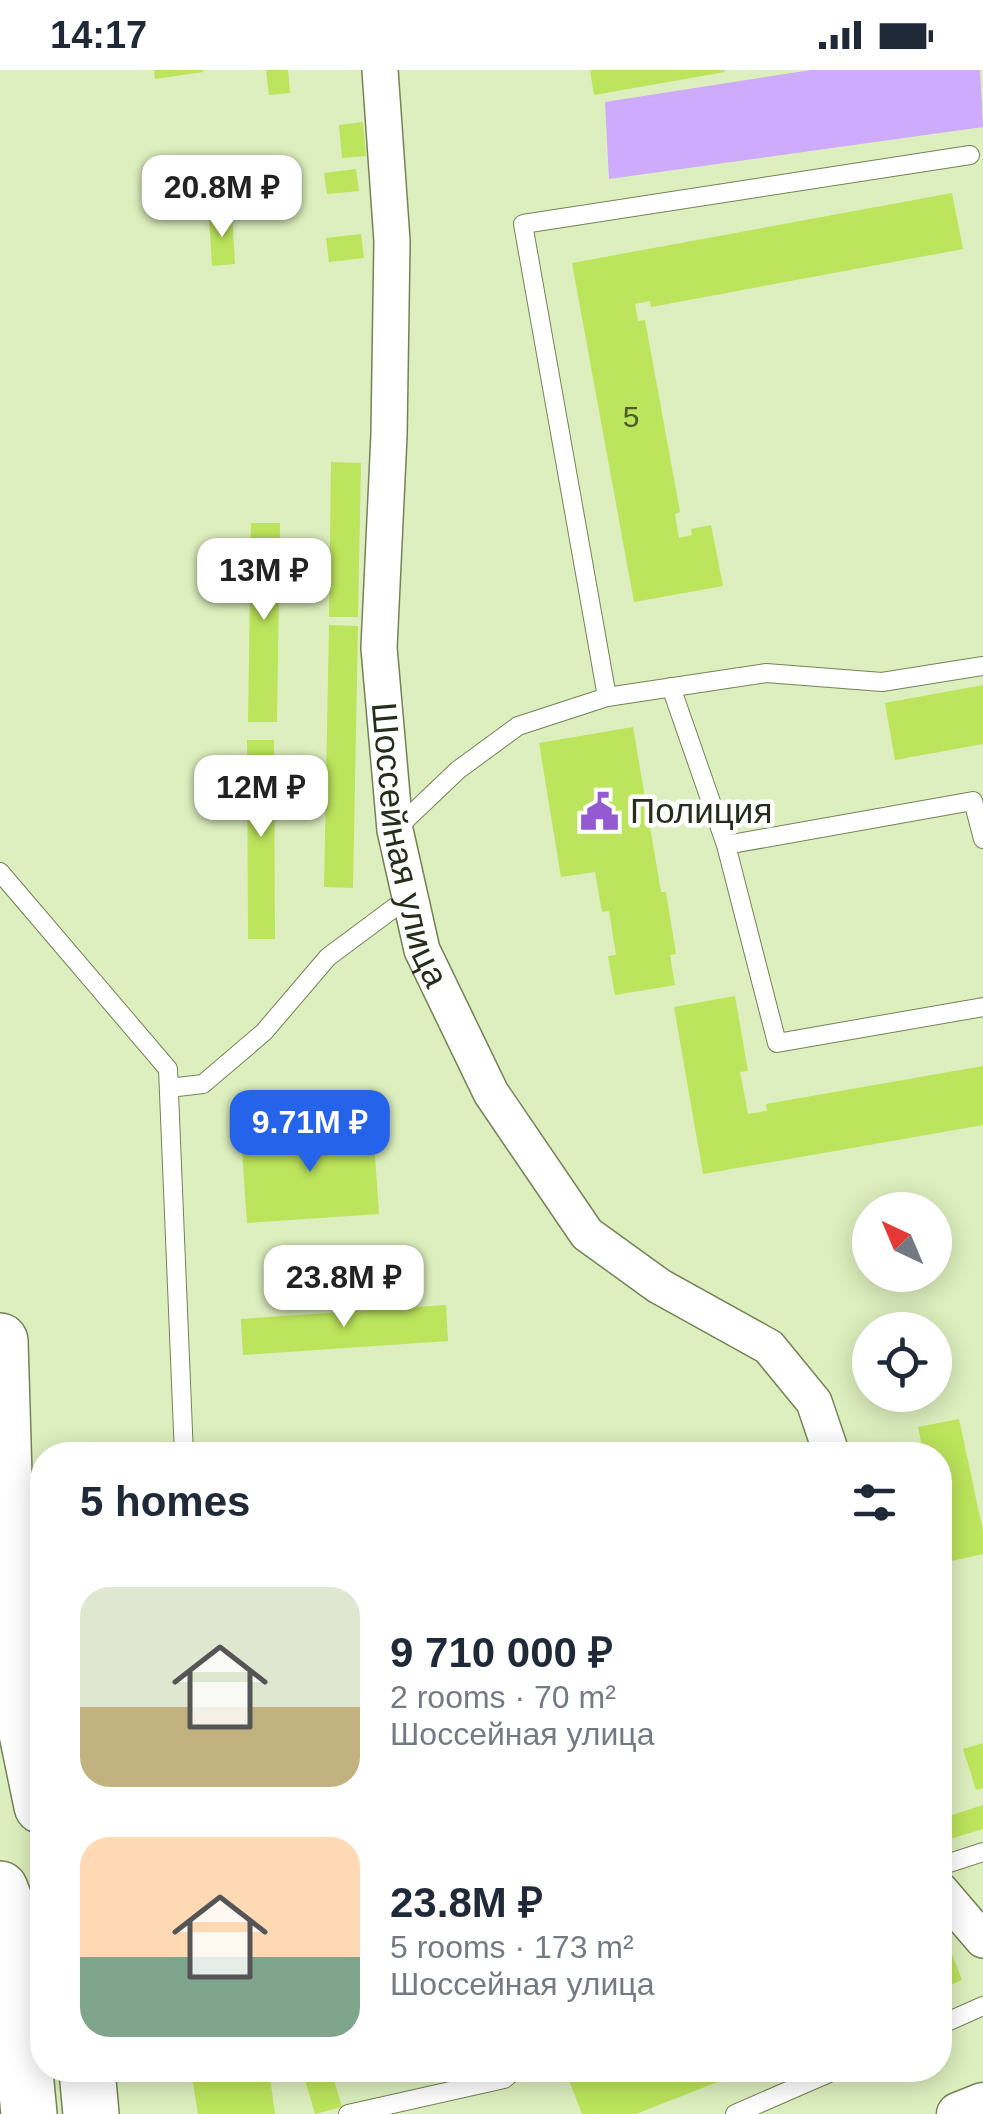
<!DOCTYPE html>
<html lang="en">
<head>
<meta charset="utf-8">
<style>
  body { margin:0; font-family:Helvetica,sans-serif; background:#f2f2f3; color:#1f2937; height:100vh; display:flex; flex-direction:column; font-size:38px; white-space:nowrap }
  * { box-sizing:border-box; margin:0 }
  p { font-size:32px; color:#747a83 }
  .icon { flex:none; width:55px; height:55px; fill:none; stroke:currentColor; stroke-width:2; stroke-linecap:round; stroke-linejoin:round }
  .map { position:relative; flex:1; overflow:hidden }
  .panel { position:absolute; left:30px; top:1372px; width:922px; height:640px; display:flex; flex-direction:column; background:#fff; border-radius:40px; box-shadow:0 5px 25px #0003 }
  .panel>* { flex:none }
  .needle { width:65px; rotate:316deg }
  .tools { position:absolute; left:852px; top:1122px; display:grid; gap:20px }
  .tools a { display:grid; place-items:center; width:100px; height:100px; border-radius:50%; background:#fff; box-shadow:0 5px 25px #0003; font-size:50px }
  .price { position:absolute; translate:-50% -85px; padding:0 22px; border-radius:20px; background:#fff; color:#222; font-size:32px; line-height:65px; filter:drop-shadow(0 2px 5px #0008) }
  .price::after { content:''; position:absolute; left:50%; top:60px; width:30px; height:22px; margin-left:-15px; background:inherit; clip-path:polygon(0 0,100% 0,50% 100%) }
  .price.current { background:#2563eb; color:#fff }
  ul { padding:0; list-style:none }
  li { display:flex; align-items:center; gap:30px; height:250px; padding:0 50px }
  li span { display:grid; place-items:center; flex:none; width:280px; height:200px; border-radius:30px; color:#555 }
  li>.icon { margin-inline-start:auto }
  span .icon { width:120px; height:120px; fill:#fffc; stroke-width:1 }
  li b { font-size:42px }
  h2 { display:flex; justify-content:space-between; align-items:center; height:120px; padding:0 50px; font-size:42px }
  .status { display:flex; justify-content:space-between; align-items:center; height:70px; padding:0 50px; background:#fff; direction:ltr }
  .status svg { height:28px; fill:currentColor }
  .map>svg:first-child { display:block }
  .green { fill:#ceabfd }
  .building { fill:#bce45c }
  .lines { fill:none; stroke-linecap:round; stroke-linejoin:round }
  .service-casing { stroke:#748356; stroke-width:20 }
  .minor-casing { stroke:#748356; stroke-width:38 }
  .tertiary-casing { stroke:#748356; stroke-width:45 }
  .trunk-casing { stroke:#748356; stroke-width:58 }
  .service { stroke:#fff; stroke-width:18 }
  .minor { stroke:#fff; stroke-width:35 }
  .tertiary { stroke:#fff; stroke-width:42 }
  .trunk { stroke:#fff; stroke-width:55 }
  .labels { text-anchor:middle; stroke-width:9; stroke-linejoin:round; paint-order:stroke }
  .number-label { font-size:30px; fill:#4c5b2a }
  .poi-label { font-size:35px; fill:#262d1a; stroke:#fff; text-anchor:start }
  .street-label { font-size:35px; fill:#262d1a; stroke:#fff }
</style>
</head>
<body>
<div class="status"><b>14:17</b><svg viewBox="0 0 49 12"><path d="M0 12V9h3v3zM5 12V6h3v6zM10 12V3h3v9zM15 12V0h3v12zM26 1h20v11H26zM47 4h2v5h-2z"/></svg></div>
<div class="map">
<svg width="983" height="2044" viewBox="0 0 983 2044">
  <rect width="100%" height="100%" fill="#ddefbe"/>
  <polygon class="green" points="811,0 980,0 983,57 609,109 605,32"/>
  <g class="building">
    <polygon points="154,0 203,0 203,2 155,9"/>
    <polygon points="266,0 288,0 290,23 269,25"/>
    <polygon points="590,0 724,0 725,2 594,25"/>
    <polygon points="363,52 366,86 342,88 339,55"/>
    <polygon points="356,99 359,121 327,124 324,103"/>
    <polygon points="952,123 963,179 651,237 650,231 635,234 638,251 645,250 680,442 675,444 679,468 692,465 691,459 711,455 723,516 634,532 572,193"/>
    <polygon points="232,144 235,194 212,196 209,146"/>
    <polygon points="361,164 364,188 329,192 326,168"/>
    <polygon points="331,392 361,393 358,547 329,547"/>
    <polygon points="251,453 280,453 277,652 248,652"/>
    <polygon points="329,555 358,556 353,818 324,817"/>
    <polygon points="983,615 983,674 895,690 885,633"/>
    <polygon points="633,657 661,822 666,822 676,884 670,885 675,915 615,925 608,886 616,885 609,841 602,842 595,802 561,807 539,673"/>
    <polygon points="247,670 274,670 275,869 248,869"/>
    <polygon points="735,926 748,1001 740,1002 748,1044 767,1041 766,1034 983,996 983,1055 703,1104 674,937"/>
    <polygon points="373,1057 379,1144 247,1153 241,1066"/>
    <polygon points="446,1235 448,1271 243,1285 241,1249"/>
    <polygon points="959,1349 983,1461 983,1484 947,1492 940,1458 940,1385 924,1385 918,1357"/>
    <polygon points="983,1673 983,1718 976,1720 963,1679"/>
    <polygon points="983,1735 983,1759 950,1769 943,1748"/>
    <polygon points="947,1871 962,1910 940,1920 940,1874"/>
    <polygon points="191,2000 269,2000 275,2044 198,2044"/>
    <polygon points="302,2000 331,2000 342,2037 315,2044"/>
    <polygon points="565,2000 748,2000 636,2044 582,2044"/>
  </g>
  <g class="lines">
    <defs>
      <g id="service">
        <polyline points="671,617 726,775"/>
        <polyline points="607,627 523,154 970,85"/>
        <polyline points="395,760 458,700 518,656 607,627 766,603 882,612 983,596"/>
        <polyline points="983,769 973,731 726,775 777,973 983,937"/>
        <polyline points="0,802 168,999 184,1385"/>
        <polyline points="169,1018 203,1014 264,962 328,887 410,826"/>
        <polyline points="940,1796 983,1782"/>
        <polyline points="940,1955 983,1936"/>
        <polyline points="348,2044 504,2009 515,2000"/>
        <polyline points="735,2044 836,2000"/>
      </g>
      <g id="minor">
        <path id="s1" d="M380,0L392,171L389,365L379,578L395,760L422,880L491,1023L587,1164L659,1216L769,1277L814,1332L832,1385"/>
        <polyline points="940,1820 983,1870"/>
      </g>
      <polyline id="tertiary" points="958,2044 983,2034"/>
      <g id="trunk">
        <polyline points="0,1271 9,1576 42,1736"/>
        <polyline points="0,1819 10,1845 29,2044"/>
        <polyline points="87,2000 91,2044"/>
      </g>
    </defs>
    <use href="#service" class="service-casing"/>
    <use href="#minor" class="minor-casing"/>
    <use href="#tertiary" class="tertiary-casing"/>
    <use href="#trunk" class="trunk-casing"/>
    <use href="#service" class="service"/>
    <use href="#minor" class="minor"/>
    <use href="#tertiary" class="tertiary"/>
    <use href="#trunk" class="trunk"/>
  </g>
  <defs>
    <symbol id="civic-bare" viewBox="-9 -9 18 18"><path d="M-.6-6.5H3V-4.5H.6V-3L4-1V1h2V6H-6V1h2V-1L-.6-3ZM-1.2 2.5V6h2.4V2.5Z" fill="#9359d1" stroke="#fff" stroke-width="2.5" paint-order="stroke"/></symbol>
  </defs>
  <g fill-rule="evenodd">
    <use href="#civic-bare" x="572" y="714" width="55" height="55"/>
  </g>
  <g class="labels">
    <g class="number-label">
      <text x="631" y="357">5</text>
    </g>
    <g class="poi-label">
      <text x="630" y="753">Полиция</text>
    </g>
    <g class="street-label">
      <text dy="12" stroke="none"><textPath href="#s1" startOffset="778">Шоссейная улица</textPath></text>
    </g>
  </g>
</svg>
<div class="tools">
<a><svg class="needle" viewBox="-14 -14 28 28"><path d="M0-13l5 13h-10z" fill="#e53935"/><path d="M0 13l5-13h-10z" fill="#747a83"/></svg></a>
<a><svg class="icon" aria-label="locate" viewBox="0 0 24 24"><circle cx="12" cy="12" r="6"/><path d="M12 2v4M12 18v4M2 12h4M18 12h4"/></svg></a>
</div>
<b class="price" style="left:222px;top:170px">20.8M ₽</b>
<b class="price" style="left:264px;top:553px">13M ₽</b>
<b class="price" style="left:261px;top:770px">12M ₽</b>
<b class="price current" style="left:310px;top:1105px">9.71M ₽</b>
<b class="price" style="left:344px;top:1260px">23.8M ₽</b>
<section class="panel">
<h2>5 homes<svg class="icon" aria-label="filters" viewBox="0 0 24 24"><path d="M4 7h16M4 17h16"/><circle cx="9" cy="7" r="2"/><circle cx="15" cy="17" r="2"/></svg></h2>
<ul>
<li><span style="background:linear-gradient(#dfe7d0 60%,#c2b280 0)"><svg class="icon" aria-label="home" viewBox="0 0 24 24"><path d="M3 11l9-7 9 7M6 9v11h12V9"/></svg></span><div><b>9 710 000 ₽</b><p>2 rooms · 70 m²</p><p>Шоссейная улица</p></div></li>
<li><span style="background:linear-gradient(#ffd9b3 60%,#7fa58c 0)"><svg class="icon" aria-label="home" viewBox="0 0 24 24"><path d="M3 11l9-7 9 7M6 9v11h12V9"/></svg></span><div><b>23.8M ₽</b><p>5 rooms · 173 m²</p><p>Шоссейная улица</p></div></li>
</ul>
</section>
</div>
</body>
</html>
